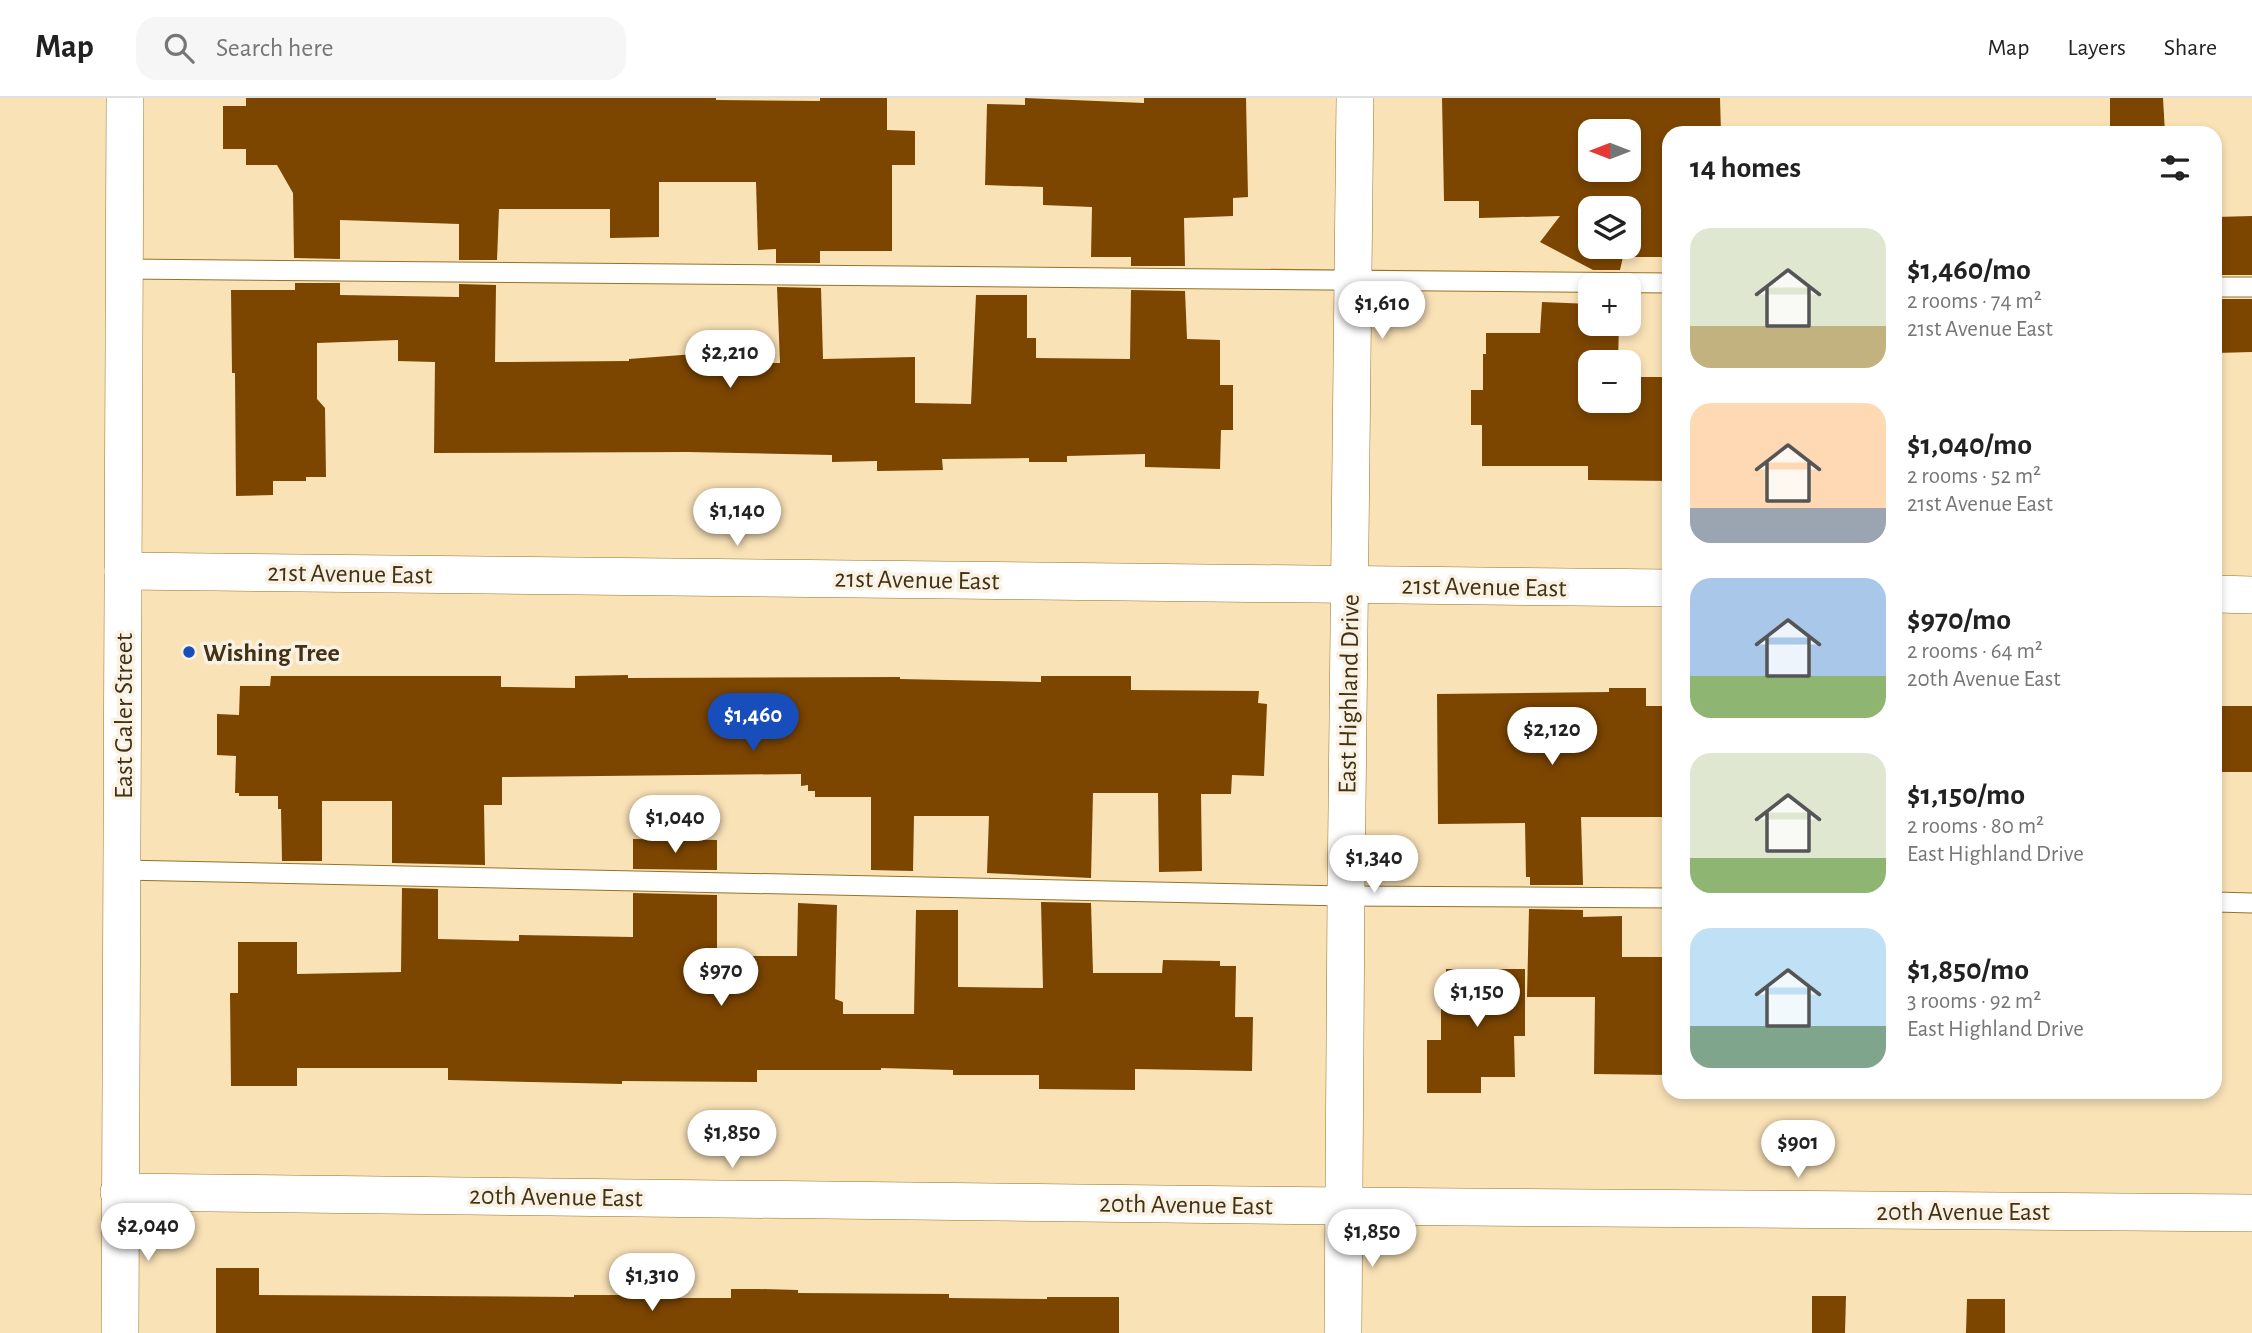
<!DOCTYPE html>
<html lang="en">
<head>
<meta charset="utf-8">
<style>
  body { margin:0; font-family:"Alegreya Sans",sans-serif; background:#f6f6f6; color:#222; height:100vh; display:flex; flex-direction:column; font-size:26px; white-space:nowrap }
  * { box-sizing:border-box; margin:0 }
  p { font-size:23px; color:#767676 }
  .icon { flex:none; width:38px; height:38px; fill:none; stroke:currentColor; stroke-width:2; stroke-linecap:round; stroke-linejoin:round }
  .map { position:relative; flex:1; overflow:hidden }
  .sheet { position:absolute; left:1662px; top:28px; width:560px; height:973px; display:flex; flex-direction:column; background:#fff; border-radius:21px; box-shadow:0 4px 10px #0003 }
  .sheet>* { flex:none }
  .needle { width:46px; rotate:270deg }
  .buttons { position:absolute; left:1578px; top:21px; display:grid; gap:14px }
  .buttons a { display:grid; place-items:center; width:63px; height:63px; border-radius:14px; background:#fff; box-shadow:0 4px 10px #0003; font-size:35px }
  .price { position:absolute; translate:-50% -60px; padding:0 16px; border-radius:24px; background:#fff; color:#222; font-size:23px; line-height:46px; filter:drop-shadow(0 2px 4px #0008) }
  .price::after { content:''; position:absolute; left:50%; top:42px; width:21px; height:16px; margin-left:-10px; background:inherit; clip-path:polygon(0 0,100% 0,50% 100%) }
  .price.selected { background:#184ebb; color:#fff }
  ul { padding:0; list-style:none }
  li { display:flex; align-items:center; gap:21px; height:175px; padding:0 28px }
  li span { display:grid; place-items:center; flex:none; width:196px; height:140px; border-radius:21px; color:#555 }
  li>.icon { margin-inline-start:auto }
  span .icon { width:84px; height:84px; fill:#fffc; stroke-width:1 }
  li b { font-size:30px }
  h2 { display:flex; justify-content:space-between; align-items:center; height:84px; padding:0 28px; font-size:30px }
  header { display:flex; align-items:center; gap:42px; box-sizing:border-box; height:98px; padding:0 35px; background:#fff; border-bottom:2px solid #e0e0e0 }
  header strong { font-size:33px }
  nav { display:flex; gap:38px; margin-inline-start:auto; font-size:24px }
  .search { width:490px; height:63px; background:#f6f6f6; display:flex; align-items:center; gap:18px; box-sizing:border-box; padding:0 24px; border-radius:21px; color:#767676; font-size:26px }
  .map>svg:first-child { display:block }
  .building { fill:#7c4500; fill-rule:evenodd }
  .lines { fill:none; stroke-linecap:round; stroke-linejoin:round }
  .lane-casing { stroke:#977225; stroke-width:21 }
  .street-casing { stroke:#977225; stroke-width:38 }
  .lane { stroke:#fff; stroke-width:19 }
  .street { stroke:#fff; stroke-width:37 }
  .poi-dot { fill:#184ebb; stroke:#f9f1e3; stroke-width:2.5 }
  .labels { text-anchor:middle; stroke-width:7; stroke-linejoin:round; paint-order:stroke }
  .street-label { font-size:26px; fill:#423213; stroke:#f9f1e3 }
  .poi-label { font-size:26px; font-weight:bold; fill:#423213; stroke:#f9f1e3; text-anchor:start }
</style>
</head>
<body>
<header>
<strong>Map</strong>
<div class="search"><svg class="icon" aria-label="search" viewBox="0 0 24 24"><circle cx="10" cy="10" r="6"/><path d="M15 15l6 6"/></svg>Search here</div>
<nav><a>Map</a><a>Layers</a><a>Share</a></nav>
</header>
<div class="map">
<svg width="2252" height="1235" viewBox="0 0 2252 1235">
  <rect width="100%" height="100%" fill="#fae2b7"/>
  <g class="building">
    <polygon points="246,0 716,0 716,2 820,3 820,0 887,0 887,32 915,33 915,67 892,67 892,153 820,153 820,165 776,165 776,151 758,152 756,84 659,84 659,139 610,140 610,111 499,111 497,162 459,162 459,126 340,122 340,161 294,160 293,95 277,67 246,67 246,51 223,51 223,8 246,8"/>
    <polygon points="1025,0 1144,5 1144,0 1246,0 1248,99 1233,100 1233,118 1184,120 1185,168 1131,168 1131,159 1091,159 1092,109 1043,107 1043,89 985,87 987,6 1025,7"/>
    <path d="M1442,0H1720L1721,35H1670V159H1623L1620,172H1593L1540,144L1560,118L1479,120V103H1444ZM1591,33H1629V72H1591ZM1591,110H1629V149H1591Z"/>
    <polygon points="2110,0 2163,0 2165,35 2110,35"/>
    <polygon points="2252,118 2252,177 2216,177 2216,119"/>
    <polygon points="295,185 340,185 340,197 459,199 459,186 496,187 495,264 629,263 629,261 708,255 718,265 780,265 777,189 821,190 823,261 915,259 915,305 971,306 976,197 1027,197 1027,240 1036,240 1036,260 1130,261 1131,192 1185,193 1187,241 1220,242 1220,287 1233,287 1233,332 1221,332 1220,371 1145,369 1145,356 1067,358 1067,364 1029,364 1029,360 942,361 943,372 877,373 877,363 832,364 832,357 688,354 434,355 435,264 398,263 398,242 317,245 317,301 325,310 326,379 306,379 306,383 273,383 273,397 236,398 235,275 232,275 231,192 295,192"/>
    <polygon points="2216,201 2252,201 2252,254 2216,255"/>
    <polygon points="1542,204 1591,206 1591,226 1619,226 1618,264 1591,264 1591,303 1629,303 1629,268 1639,268 1639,279 1670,279 1670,383 1588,382 1588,368 1482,368 1482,327 1471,327 1471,292 1483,292 1483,256 1486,256 1486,235 1540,235"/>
    <polygon points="628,577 628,580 900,579 900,581 1041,584 1041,578 1131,578 1131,592 1259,593 1258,605 1267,606 1264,678 1232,677 1231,696 1201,696 1202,773 1159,774 1158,695 1093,695 1091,780 987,775 989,718 914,718 913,773 871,772 871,699 815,699 815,693 808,693 808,687 801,688 801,676 502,679 502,707 484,707 485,767 392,765 392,703 322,703 322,763 282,763 281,711 278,711 278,698 239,698 239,695 235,695 236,658 217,657 217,616 239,617 240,588 270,588 271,578 501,578 501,589 575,590 575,578"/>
    <polygon points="1609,590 1646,590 1646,608 1670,608 1670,719 1581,719 1583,787 1530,787 1530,779 1526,779 1525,725 1438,726 1437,596 1609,594"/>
    <rect x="2216" y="608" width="36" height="66"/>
    <polygon points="633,741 717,742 717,772 633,771"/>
    <polygon points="402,790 438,791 438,841 519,843 519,837 633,839 633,795 717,797 717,858 797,858 798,805 837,807 835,901 843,904 843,916 914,916 916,812 958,812 958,889 1043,890 1041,804 1091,805 1093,875 1162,875 1163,862 1220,863 1220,868 1236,868 1235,919 1253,919 1252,973 1135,971 1135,992 1039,991 1039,977 953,977 953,972 881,970 881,972 757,972 757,984 622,983 622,986 448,982 448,970 297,970 297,988 231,988 230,895 238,895 238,844 297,844 297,876 401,874"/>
    <polygon points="1529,811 1583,812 1583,819 1622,818 1622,859 1662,859 1662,889 1670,889 1670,977 1594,976 1595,899 1527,899"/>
    <polygon points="1446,871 1525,871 1525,938 1514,938 1515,979 1481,979 1481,995 1427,995 1427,942 1441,942 1441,885 1446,885"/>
    <polygon points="216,1170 259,1170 259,1197 574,1199 574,1197 637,1197 637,1200 731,1200 731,1191 758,1191 798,1192 798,1195 949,1196 949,1200 1047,1201 1047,1199 1119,1199 1119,1235 216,1235"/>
    <polygon points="1812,1198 1846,1198 1845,1235 1812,1235"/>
    <polygon points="1967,1201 2005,1201 2005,1235 1966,1235"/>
  </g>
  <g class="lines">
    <defs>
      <g id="lane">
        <polyline points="125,171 1670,185"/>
        <polyline points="2216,189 2252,189"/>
        <polyline points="122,772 1346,798 1670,800"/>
        <polyline points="2216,804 2252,805"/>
      </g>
      <g id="street">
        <polyline points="123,473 1670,490"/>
        <polyline points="2216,496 2252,497"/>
        <polyline points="119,1094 1343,1108 2252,1115"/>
        <polyline points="120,1235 125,0"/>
        <polyline points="1343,1235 1346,798 1355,0"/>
      </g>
    </defs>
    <use href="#lane" class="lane-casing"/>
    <use href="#street" class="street-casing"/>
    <use href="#lane" class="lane"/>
    <use href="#street" class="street"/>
  </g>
  <circle class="poi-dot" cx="189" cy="554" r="7"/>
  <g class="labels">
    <g class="street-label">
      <text transform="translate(350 475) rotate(1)" y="9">21st Avenue East</text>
      <text transform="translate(917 481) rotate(1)" y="9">21st Avenue East</text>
      <text transform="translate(1484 488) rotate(1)" y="9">21st Avenue East</text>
      <text transform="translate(1348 596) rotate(-89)" y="9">East Highland Drive</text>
      <text transform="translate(123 618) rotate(-90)" y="9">East Galer Street</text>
      <text transform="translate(556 1098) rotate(1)" y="9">20th Avenue East</text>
      <text transform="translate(1186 1106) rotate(1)" y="9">20th Avenue East</text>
      <text x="1963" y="1122">20th Avenue East</text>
    </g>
    <g class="poi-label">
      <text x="203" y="563">Wishing Tree</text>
    </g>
  </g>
</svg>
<div class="buttons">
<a><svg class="needle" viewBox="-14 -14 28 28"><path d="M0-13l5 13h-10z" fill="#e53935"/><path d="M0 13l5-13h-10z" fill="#767676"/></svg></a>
<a><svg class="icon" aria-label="layers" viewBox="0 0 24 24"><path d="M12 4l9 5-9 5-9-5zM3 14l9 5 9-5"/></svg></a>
<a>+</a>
<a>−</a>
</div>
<b class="price" style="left:1382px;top:243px">$1,610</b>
<b class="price" style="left:730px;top:292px">$2,210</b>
<b class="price" style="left:737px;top:450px">$1,140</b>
<b class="price selected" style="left:753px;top:655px">$1,460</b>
<b class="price" style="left:1552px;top:669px">$2,120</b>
<b class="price" style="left:675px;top:757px">$1,040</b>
<b class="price" style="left:1374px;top:797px">$1,340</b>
<b class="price" style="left:721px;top:910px">$970</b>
<b class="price" style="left:1477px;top:931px">$1,150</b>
<b class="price" style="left:732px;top:1072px">$1,850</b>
<b class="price" style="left:1798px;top:1082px">$901</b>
<b class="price" style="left:148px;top:1165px">$2,040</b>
<b class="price" style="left:1372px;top:1171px">$1,850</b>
<b class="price" style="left:652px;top:1215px">$1,310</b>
<section class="sheet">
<h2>14 homes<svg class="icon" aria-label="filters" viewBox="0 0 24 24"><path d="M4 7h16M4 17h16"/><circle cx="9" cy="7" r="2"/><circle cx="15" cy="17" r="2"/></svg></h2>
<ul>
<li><span style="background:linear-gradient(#dfe7d0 70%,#c2b280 0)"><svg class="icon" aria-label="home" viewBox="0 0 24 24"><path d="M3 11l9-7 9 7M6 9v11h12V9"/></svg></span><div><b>$1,460/mo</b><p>2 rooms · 74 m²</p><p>21st Avenue East</p></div></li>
<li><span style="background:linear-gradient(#ffd9b3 75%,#9aa5b1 0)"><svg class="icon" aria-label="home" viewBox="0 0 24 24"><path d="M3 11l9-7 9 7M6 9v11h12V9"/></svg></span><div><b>$1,040/mo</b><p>2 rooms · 52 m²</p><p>21st Avenue East</p></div></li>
<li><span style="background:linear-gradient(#a9c7e8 70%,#8fb573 0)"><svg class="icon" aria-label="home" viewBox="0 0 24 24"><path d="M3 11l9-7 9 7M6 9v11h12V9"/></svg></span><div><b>$970/mo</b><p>2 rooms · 64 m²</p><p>20th Avenue East</p></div></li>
<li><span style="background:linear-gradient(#dfe7d0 75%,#8fb573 0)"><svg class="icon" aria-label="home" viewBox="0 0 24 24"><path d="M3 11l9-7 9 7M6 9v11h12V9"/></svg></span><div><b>$1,150/mo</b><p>2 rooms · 80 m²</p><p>East Highland Drive</p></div></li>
<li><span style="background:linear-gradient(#bfe0f5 70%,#7fa58c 0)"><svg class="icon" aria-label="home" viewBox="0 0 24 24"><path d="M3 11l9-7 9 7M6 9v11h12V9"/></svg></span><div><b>$1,850/mo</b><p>3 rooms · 92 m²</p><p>East Highland Drive</p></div></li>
</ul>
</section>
</div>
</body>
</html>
